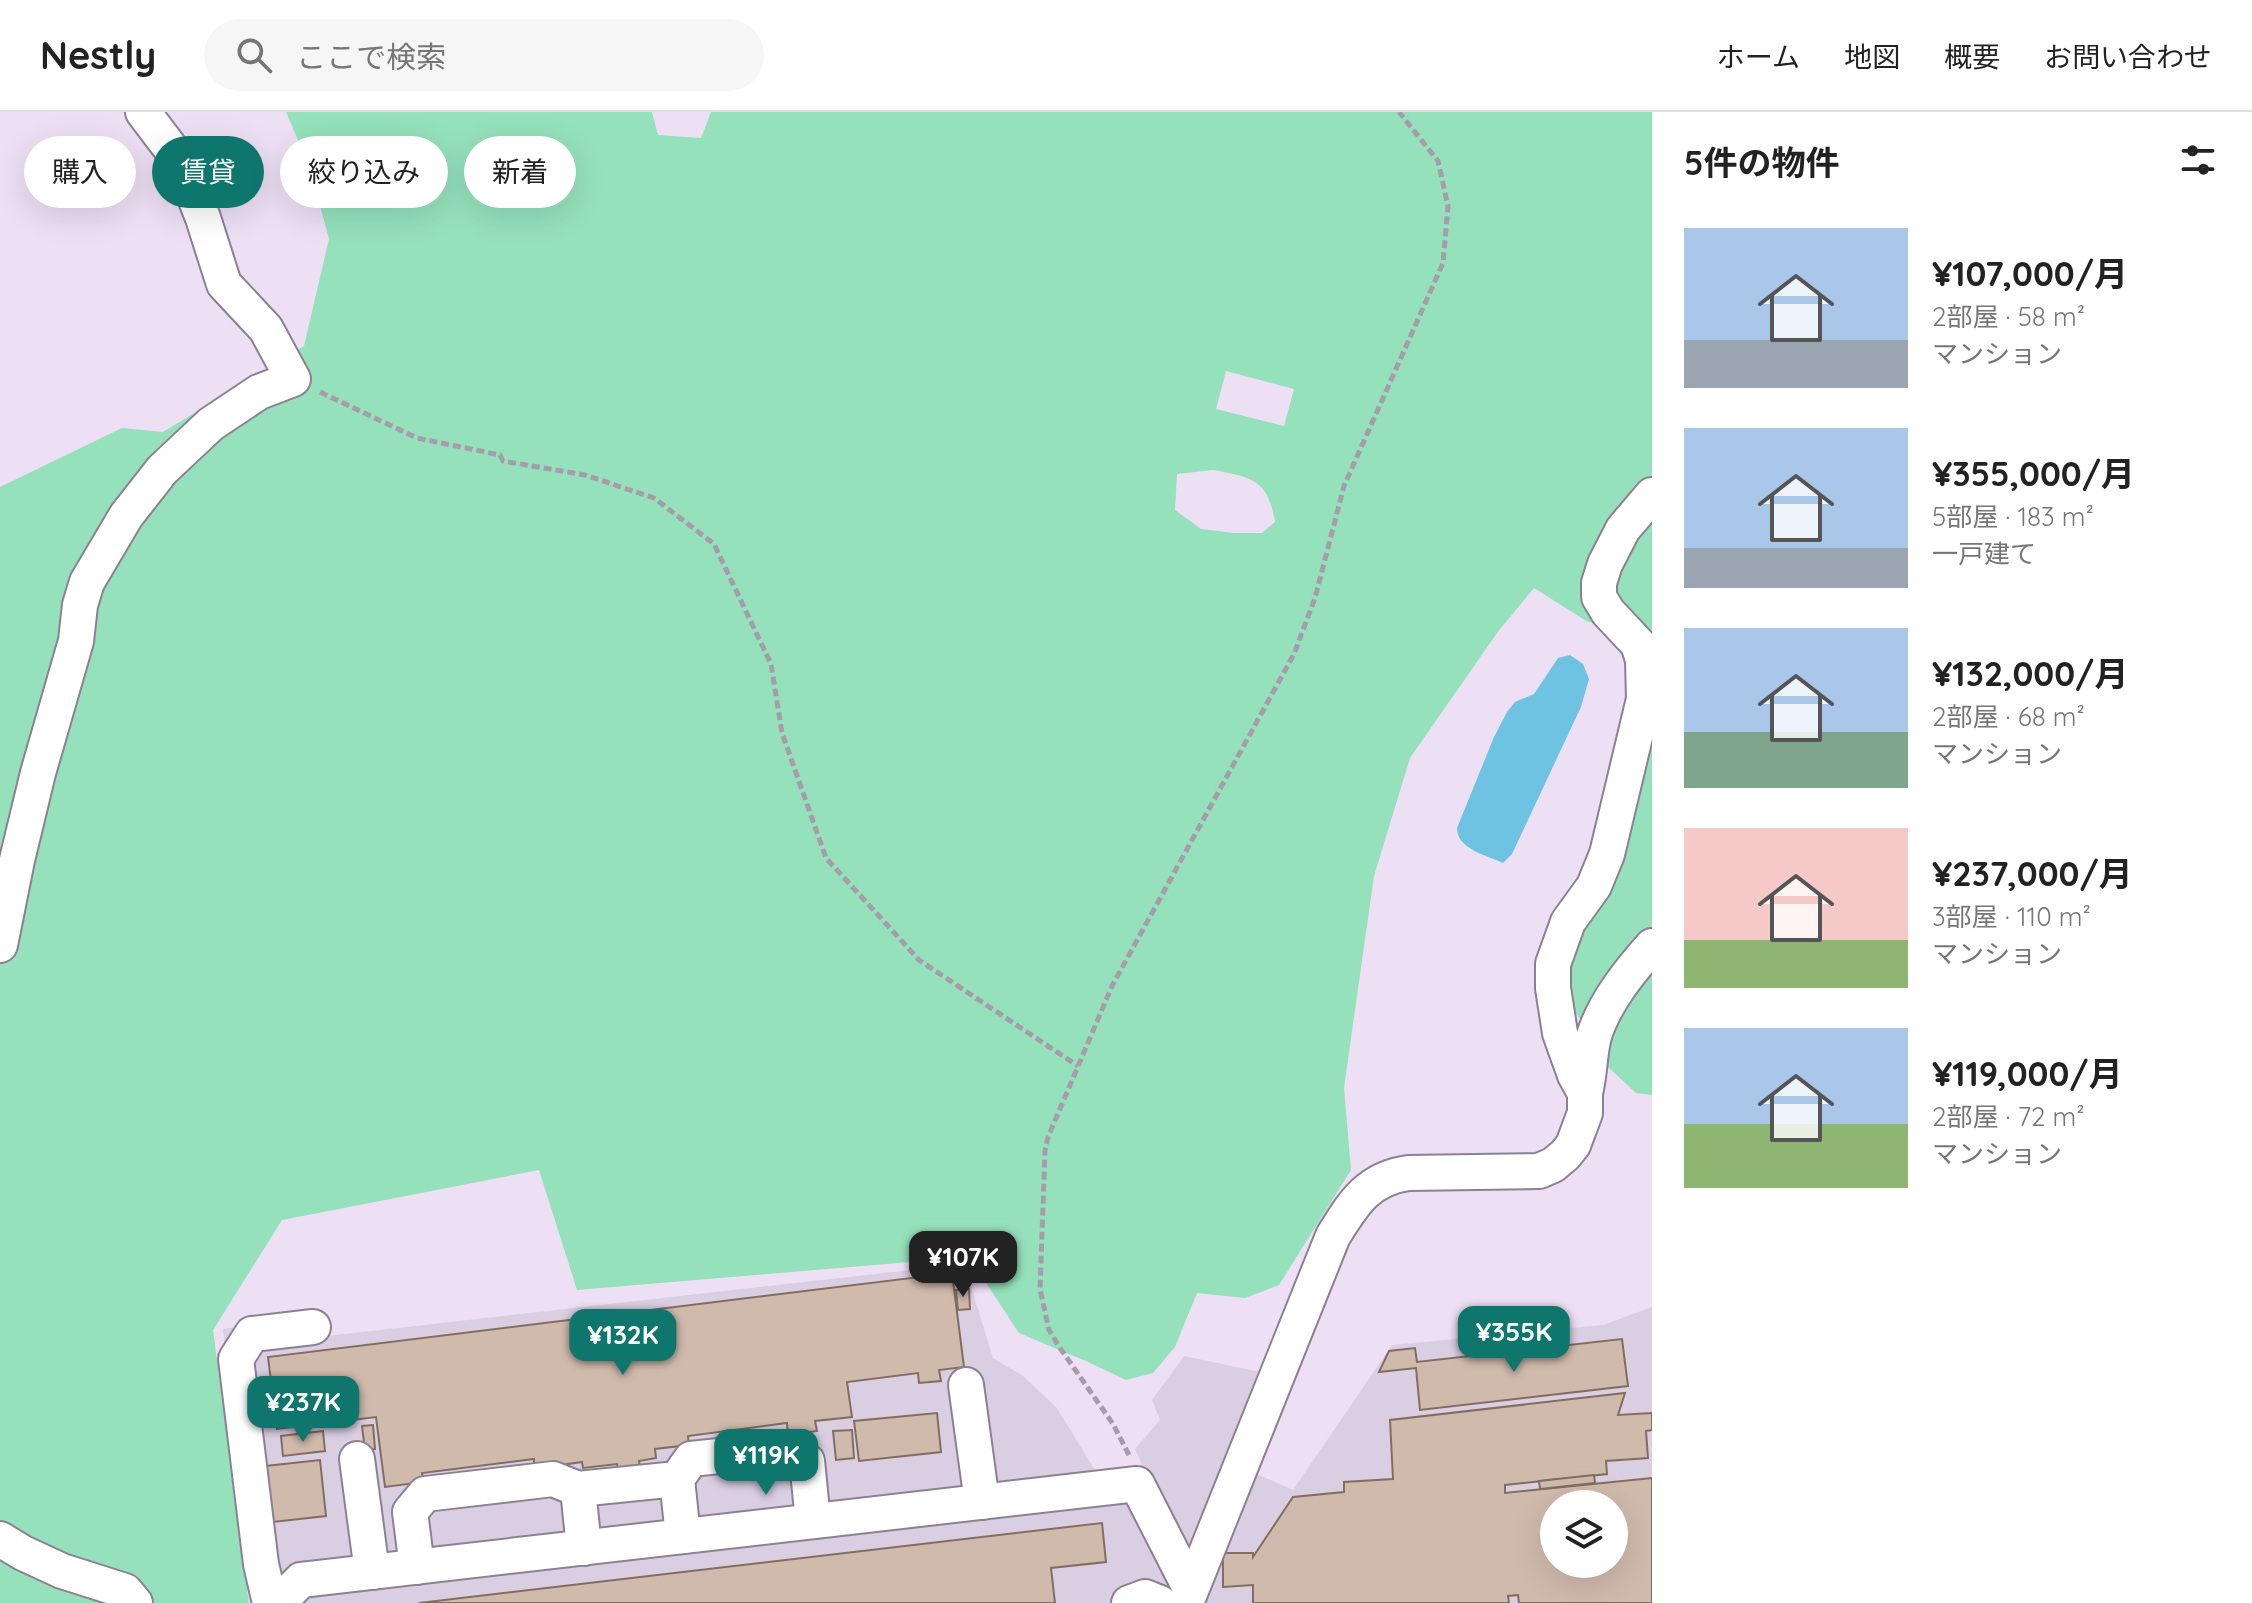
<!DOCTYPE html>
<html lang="ja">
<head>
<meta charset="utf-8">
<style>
  body { margin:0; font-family:Quicksand,"Noto Sans JP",sans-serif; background:#f6f6f6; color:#222; height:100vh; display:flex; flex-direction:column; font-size:30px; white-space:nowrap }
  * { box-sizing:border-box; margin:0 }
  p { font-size:26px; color:#767676 }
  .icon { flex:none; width:44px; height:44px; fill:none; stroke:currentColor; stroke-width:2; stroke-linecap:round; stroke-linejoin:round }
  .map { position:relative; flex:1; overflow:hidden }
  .details { display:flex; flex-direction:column; background:#fff; width:600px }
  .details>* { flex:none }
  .hud { position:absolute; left:24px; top:24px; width:760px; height:72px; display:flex; gap:16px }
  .buttons { position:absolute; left:1540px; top:1378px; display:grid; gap:16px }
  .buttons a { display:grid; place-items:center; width:88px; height:88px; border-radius:50%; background:#fff; box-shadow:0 8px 32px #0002; font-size:40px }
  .price { position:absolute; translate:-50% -68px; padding:0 18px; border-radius:16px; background:#0f766e; color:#fff; font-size:26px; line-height:52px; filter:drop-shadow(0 2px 4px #0008) }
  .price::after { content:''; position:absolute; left:50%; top:48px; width:24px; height:18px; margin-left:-12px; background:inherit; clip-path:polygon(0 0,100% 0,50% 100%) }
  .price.current { background:#222; color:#fff }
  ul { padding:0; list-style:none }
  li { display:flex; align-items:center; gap:24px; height:200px; padding:0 32px }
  li span { display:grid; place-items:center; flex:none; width:224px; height:160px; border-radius:0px; color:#555 }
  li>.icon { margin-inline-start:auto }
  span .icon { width:96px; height:96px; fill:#fffc; stroke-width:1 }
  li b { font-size:34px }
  h2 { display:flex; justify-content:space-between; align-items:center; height:96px; padding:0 32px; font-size:34px }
  .chip { padding:0 28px; border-radius:36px; background:#fff; box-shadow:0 8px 32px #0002; font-size:28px; line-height:72px }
  .chip.current { background:#0f766e; color:#fff }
  header { display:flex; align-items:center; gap:48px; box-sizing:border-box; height:112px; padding:0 40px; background:#fff; border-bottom:2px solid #e0e0e0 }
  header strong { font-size:38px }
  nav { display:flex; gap:44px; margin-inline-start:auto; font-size:28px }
  .search { width:560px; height:72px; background:#f6f6f6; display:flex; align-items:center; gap:20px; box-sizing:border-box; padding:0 28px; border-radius:44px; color:#767676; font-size:30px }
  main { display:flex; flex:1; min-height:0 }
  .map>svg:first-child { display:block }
  .industrial { fill:#d9cee2; fill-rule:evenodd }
  .green { fill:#95e1bc; fill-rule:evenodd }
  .water { fill:#6fc3e2 }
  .building { fill:#d0baac; stroke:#826e61; stroke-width:2; fill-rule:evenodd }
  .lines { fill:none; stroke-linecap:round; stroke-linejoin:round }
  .minor-casing { stroke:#8d8093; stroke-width:38 }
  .path { stroke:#a79cac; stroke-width:5; stroke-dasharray:8 4; stroke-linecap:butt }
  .minor { stroke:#fff; stroke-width:34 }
</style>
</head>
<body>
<header>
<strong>Nestly</strong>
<div class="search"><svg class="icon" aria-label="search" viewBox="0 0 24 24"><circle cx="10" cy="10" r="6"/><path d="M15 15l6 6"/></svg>ここで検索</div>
<nav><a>ホーム</a><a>地図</a><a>概要</a><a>お問い合わせ</a></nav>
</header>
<main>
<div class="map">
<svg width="1652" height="1491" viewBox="0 0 1652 1491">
  <rect width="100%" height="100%" fill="#eddff4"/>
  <path class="industrial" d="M964,1152L993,1246L1023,1264L1057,1296L1096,1360L1144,1357L1135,1337L1160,1308L1152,1288L1184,1244L1288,1266L1250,1359L1293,1378L1392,1233L1603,1213L1652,1195V1491H256L223,1217L315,1206L318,1225ZM1554,1392H1614V1452H1554Z"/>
  <g class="green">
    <path d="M286,0H652L658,23L701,26L711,0H1652V546L1647,519L1588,510L1534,476L1497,521L1410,646L1374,764L1344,976L1351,1058L1279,1173L1245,1186L1197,1181L1175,1235L1153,1261L1126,1268L1088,1250L1019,1221L969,1145L577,1178L539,1058L282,1108L213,1218L249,1491H0V375L122,316L163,320L304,234L329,127L310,56ZM1226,259L1294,277L1284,314L1216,297ZM1213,358C1251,365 1268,367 1275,410L1262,421H1234L1201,417L1175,398L1177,362Z"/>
    <polygon points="1652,602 1652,983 1636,981 1609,956 1575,899 1565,862"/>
  </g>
  <path class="water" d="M1570,543L1583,552L1589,567L1581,595L1512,742L1503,751C1486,743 1457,737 1457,716L1494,625L1507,600L1515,590L1534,582L1558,546Z"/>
  <g class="building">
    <polygon points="952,1161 964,1255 939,1258 941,1269 919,1271 918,1261 847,1270 852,1305 815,1309 817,1319 788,1323 787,1311 688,1324 689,1333 655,1337 656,1346 639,1349 641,1360 618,1362 617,1352 583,1356 582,1350 534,1357 534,1347 422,1361 424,1370 385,1375 376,1305 277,1317 268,1245"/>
    <polygon points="969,1177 970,1197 958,1198 956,1178"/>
    <polygon points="1622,1227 1628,1274 1420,1298 1416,1256 1379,1260 1389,1239 1415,1236 1417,1250"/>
    <path d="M1625,1281L1618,1303L1652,1301V1318L1646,1319L1648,1346L1606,1349L1607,1362L1505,1373V1381L1652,1366V1491H1519L1518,1483L1508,1484L1509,1491H1253V1473L1223,1475V1441H1253V1445L1293,1385L1344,1380V1370L1393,1367L1390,1308ZM1554,1392H1614V1452H1554Z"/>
    <polygon points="937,1301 941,1340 859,1349 854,1309"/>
    <polygon points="373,1313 375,1337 365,1338 362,1314"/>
    <polygon points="852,1318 854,1346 836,1348 833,1319"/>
    <polygon points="323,1319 325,1339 283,1344 281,1324"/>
    <polygon points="320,1348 326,1404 273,1410 266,1354"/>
    <polygon points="1594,1363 1595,1371 1540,1377 1539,1369"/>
    <polygon points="1102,1411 1106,1450 1051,1456 1055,1491 419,1491"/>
  </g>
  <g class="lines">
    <defs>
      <g id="minor">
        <polyline points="0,833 17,748 38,661 76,529 80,493 87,470 126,404 162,358 211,312 259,280 293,267 266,217 224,172 203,106 181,50 143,0"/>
        <path d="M1585,981C1590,962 1589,943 1594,924C1604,891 1629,860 1652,834"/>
        <polyline points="966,1273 982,1390"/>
        <polyline points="357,1347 372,1460"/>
        <polyline points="578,1377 677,1367"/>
        <polyline points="683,1424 677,1367 691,1347 784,1337 807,1349 813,1409"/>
        <polyline points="0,1427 23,1441 62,1459 125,1479 135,1491"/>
        <polyline points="417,1455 410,1400 425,1382 553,1367 578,1377 584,1436"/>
        <polyline points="270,1491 261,1452 236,1247 252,1222 313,1215"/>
        <polyline points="278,1491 301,1468 1137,1372 1190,1476"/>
        <polyline points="1129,1491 1145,1485 1160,1491"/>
        <path d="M1186,1491L1333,1124C1353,1092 1367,1067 1408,1061L1539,1059L1553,1053L1565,1043L1573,1033L1585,1001V981L1575,963L1560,921L1553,876V852L1568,810L1594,774L1607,742L1644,587L1643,548L1638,532L1608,500L1599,485V471L1605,452L1623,417L1652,383"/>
      </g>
    </defs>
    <use href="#minor" class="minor-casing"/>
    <g class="path">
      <polyline points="320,280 417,326 500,343 503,349 585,363 654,386 714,432 771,552 782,621 826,746 919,848 1078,954"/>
      <polyline points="1129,1343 1113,1312 1060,1236 1049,1218 1040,1177 1045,1039 1048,1025 1112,874 1294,542 1315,486 1344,374 1443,151 1448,94 1438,49 1399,0"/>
    </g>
    <use href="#minor" class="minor"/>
  </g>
</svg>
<div class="buttons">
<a><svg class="icon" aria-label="layers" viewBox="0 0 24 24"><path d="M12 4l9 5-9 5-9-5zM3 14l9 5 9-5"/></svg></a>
</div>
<b class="price current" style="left:963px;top:1187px">¥107K</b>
<b class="price" style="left:1514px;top:1262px">¥355K</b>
<b class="price" style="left:623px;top:1265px">¥132K</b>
<b class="price" style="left:303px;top:1332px">¥237K</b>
<b class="price" style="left:766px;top:1385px">¥119K</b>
<div class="hud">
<a class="chip">購入</a>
<a class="chip current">賃貸</a>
<a class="chip">絞り込み</a>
<a class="chip">新着</a>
</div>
</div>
<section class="details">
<h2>5件の物件<svg class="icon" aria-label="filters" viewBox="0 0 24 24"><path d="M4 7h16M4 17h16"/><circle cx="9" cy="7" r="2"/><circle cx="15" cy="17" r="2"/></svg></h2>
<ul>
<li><span style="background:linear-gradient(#a9c7e8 70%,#9aa5b1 0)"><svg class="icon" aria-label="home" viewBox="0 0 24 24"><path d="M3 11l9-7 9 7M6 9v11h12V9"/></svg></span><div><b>¥107,000/月</b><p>2部屋 · 58 m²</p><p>マンション</p></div></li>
<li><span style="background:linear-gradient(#a9c7e8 75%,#9aa5b1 0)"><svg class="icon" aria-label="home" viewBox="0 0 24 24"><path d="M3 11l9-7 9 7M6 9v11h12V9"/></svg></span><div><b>¥355,000/月</b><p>5部屋 · 183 m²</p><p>一戸建て</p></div></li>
<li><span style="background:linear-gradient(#a9c7e8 65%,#7fa58c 0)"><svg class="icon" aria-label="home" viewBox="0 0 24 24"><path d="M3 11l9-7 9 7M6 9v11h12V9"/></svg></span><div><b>¥132,000/月</b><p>2部屋 · 68 m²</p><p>マンション</p></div></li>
<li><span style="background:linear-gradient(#f6c9c9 70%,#8fb573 0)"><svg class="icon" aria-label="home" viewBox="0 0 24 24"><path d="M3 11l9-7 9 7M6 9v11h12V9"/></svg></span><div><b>¥237,000/月</b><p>3部屋 · 110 m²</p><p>マンション</p></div></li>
<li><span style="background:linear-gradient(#a9c7e8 60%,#8fb573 0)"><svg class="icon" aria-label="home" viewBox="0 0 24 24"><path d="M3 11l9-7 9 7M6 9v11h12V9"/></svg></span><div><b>¥119,000/月</b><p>2部屋 · 72 m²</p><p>マンション</p></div></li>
</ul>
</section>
</main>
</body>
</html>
